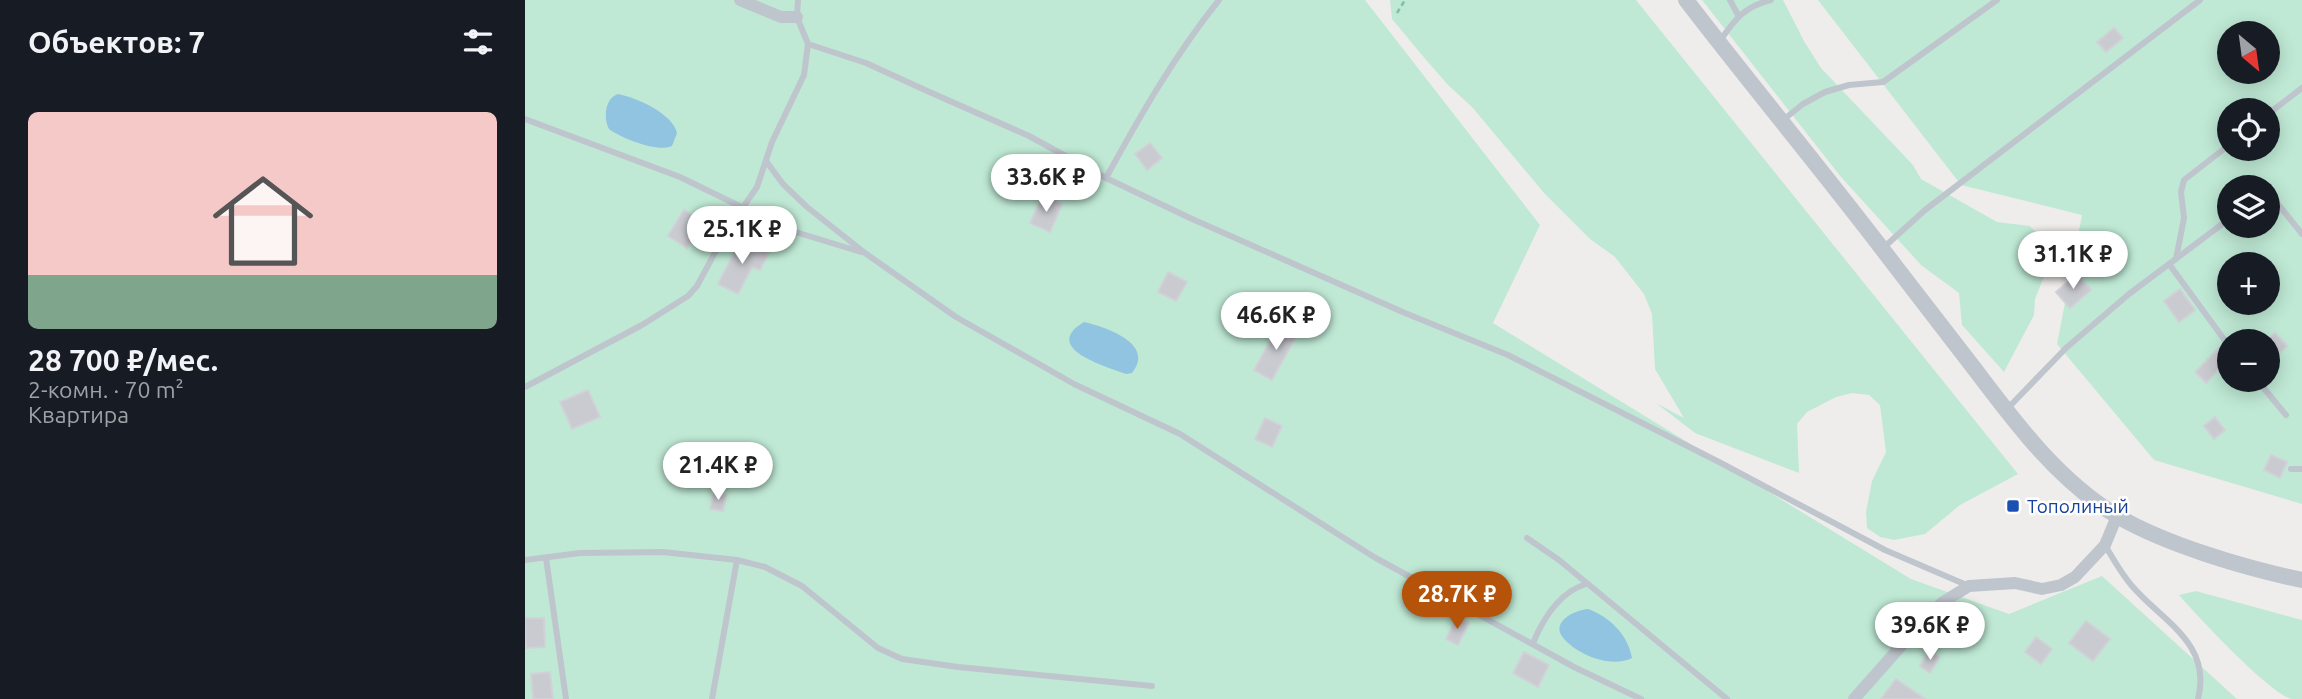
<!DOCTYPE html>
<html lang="ru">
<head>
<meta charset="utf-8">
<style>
  body { margin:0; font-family:Ubuntu,sans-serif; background:#242831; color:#f1f3f6; height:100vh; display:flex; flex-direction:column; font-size:26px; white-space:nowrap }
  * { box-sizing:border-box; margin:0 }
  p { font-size:23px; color:#9ea1a6 }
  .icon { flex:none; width:38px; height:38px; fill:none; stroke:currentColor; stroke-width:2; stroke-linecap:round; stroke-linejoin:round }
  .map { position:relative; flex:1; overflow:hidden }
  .details { display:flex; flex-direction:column; background:#171b24; width:525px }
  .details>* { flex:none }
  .needle { width:46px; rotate:151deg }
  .fabs { position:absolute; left:1692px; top:21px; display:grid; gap:14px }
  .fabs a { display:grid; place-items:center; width:63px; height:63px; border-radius:50%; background:#171b24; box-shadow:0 4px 18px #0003; font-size:35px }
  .price { position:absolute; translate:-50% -60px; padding:0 16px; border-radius:24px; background:#fff; color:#222; font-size:23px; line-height:46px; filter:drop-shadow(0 2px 4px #0008) }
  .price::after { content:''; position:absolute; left:50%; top:42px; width:21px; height:16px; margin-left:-10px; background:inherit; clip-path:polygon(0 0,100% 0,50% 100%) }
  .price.current { background:#b45309; color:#fff }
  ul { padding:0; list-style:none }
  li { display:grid; align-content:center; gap:14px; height:371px; padding:0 28px }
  li span { display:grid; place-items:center; height:217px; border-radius:10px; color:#555 }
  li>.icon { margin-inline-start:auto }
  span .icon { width:126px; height:126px; fill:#fffc; stroke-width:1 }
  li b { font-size:30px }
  h2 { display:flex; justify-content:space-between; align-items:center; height:84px; padding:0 28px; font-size:30px }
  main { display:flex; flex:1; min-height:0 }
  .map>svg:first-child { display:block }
  .green { fill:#bfe9d5; fill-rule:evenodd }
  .water { fill:#90c4e1 }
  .building { fill:#cacbd1; stroke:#d1d2d7; stroke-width:2 }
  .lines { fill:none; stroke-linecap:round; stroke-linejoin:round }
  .path { stroke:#7bc2a9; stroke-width:2.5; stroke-dasharray:5 3.5; stroke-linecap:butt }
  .service { stroke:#bfc5cd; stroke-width:6 }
  .minor { stroke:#bfc5cd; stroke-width:12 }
  .tertiary { stroke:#bfc5cd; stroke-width:16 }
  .transit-dot { fill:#1a4fb4; stroke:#fff; stroke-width:2.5 }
  .labels { text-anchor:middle; stroke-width:5; stroke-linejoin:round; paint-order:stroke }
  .transit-label { font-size:19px; fill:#164399; stroke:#fff; text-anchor:start }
</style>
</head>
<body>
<main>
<section class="details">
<h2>Объектов: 7<svg class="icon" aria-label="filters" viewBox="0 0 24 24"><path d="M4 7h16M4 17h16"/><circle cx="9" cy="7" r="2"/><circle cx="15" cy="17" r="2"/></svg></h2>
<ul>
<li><span style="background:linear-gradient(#f6c9c9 75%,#7fa58c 0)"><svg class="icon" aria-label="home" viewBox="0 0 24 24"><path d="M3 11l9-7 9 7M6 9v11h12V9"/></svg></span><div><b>28 700 ₽/мес.</b><p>2-комн. · 70 m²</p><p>Квартира</p></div></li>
</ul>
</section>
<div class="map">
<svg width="1777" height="699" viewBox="0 0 1777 699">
  <rect width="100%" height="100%" fill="#efedec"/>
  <g class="green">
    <polygon points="0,0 840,0 1015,225 968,323 1386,579 1484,614 1577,576 1712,699 0,699"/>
    <polygon points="865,0 1111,0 1493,474 1435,505 1400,534 1369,540 1355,537 1342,528 1341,512 1347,481 1361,452 1355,405 1344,395 1327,393 1311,397 1282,412 1272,424 1274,473 1170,433 1131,403 1159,418 1130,369 1127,314 1119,294 1090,257 1065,239 1019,193 947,107 923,85 902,61 867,19"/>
    <polygon points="1177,0 1258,0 1279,41 1296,68 1388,165 1396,179 1472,222 1505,226 1515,237 1522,269 1510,299 1509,315 1479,372 1437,325 1434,293 1396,265 1316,177"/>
    <path d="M1293,0H1777V504L1629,460L1532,344L1557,215L1436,185ZM1704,33H1743V72H1704ZM1704,110H1743V149H1704ZM1704,187H1743V226H1704ZM1704,264H1743V303H1704ZM1704,341H1743V380H1704Z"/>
    <path d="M1671,591L1777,620V699C1776,699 1767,699 1766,699C1743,692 1673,617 1654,595Z"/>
  </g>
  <g class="water">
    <path d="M93,94C112,98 147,113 152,133L147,146C133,153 96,138 84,129C78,118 80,98 93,94Z"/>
    <path d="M559,322C581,327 631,344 607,373L601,374C582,367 515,348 559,322Z"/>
    <path d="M1063,609C1085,617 1103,635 1107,658C1087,668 1055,656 1040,640C1023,623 1049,610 1063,609Z"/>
  </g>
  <g class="building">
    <polygon points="1589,28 1598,38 1581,52 1572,42"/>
    <polygon points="625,143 637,158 622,170 610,154"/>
    <polygon points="518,195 537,204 525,232 505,223"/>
    <polygon points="159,210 178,222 162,248 143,236"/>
    <polygon points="216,239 244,253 235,270 227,267 213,294 193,284"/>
    <polygon points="643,272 662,282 651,301 633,292"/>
    <polygon points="1552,274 1566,290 1545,308 1531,292"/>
    <polygon points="1655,289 1670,310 1654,322 1639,301"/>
    <polygon points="755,323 773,333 747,380 729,370"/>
    <polygon points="1750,333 1762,346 1743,364 1743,339"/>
    <polygon points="1695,347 1704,356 1704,383 1693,370 1681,383 1670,372"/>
    <polygon points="63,390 75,417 47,429 35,402"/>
    <polygon points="1690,417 1700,430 1689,439 1679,426"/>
    <polygon points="740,418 757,426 747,447 730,439"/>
    <polygon points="1746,455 1762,462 1755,478 1739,470"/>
    <polygon points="189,493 201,495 198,511 185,509"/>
    <polygon points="932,617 944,623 933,645 921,639"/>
    <polygon points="0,618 19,618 20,647 1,648"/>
    <polygon points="1561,621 1585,639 1568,661 1544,643"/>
    <polygon points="1511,637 1527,649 1516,664 1500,652"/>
    <polygon points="1404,651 1414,657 1405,673 1395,666"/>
    <polygon points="999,652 1024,665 1013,687 988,673"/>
    <polygon points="25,672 28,699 8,699 6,674"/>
    <polygon points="1371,679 1400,699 1356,699"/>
  </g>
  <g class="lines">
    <polyline class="path" points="872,13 880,0"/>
    <g class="service">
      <polyline points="1205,0 1213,15"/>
      <path d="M1195,41C1209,20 1220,6 1246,0"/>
      <polyline points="283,44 341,63 400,90 504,136 581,178 665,218 880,313 983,355 1194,462 1360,550 1444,586"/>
      <polyline points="1743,114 1777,88"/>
      <polyline points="0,119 155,177 264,230 336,252"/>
      <polyline points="1258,120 1278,104 1300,92 1324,85 1358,82 1472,0"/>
      <polyline points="241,161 258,184 282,207 340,253 431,317 549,384 655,434 849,557 1049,667 1116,699"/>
      <path d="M581,178C615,116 649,56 694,0"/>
      <polyline points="1743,198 1749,199 1777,234"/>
      <polyline points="1357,249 1400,210 1675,0"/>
      <polyline points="1651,259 1659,218 1656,192 1659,180 1704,145"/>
      <polyline points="1644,264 1704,346"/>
      <polyline points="1732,380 1761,415"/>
      <polyline points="0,387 117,325 163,296 172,286 201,232 232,187 247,142 279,75 283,44 272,17 273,0"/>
      <polyline points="1483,408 1541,348 1604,294 1704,219"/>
      <polyline points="1766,469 1777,469"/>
      <polyline points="1002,538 1034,560 1202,699"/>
      <path d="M1580,545C1588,559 1596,573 1607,586C1638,622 1687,643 1673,699"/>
      <polyline points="21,558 41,699"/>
      <polyline points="0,560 55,553 138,552 212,560 240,567 277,586 353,648 377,659 433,667 627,686"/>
      <path d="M1008,643C1018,619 1035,592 1061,584"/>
      <polyline points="187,699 212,560"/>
    </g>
    <g class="minor">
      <polyline points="215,0 256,17 272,17"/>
      <polyline points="1329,699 1399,620 1418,602 1444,586 1490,583 1517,589 1536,585 1550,577 1580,545 1592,516"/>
    </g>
    <path class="tertiary" d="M1161,0C1230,90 1303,177 1371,267C1398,302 1425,337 1452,372C1492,425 1534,481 1592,516C1642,545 1720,568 1777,580"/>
  </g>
  <rect class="transit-dot" x="1481" y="499" width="14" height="14" rx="3.5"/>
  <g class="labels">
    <g class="transit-label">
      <text x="1502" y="513">Тополиный</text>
    </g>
  </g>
</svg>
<div class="fabs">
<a><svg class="needle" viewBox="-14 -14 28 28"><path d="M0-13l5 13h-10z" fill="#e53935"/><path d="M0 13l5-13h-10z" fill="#9ea1a6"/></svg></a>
<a><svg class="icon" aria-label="locate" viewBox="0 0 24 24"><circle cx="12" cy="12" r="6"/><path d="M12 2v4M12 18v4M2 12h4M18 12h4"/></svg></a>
<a><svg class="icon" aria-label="layers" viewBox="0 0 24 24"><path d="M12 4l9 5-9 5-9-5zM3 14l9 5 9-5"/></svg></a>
<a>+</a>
<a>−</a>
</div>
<b class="price" style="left:521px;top:214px">33.6K ₽</b>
<b class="price" style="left:217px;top:266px">25.1K ₽</b>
<b class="price" style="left:1548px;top:291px">31.1K ₽</b>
<b class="price" style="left:751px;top:352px">46.6K ₽</b>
<b class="price" style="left:193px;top:502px">21.4K ₽</b>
<b class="price current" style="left:932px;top:631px">28.7K ₽</b>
<b class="price" style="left:1405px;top:662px">39.6K ₽</b>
</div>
</main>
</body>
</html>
